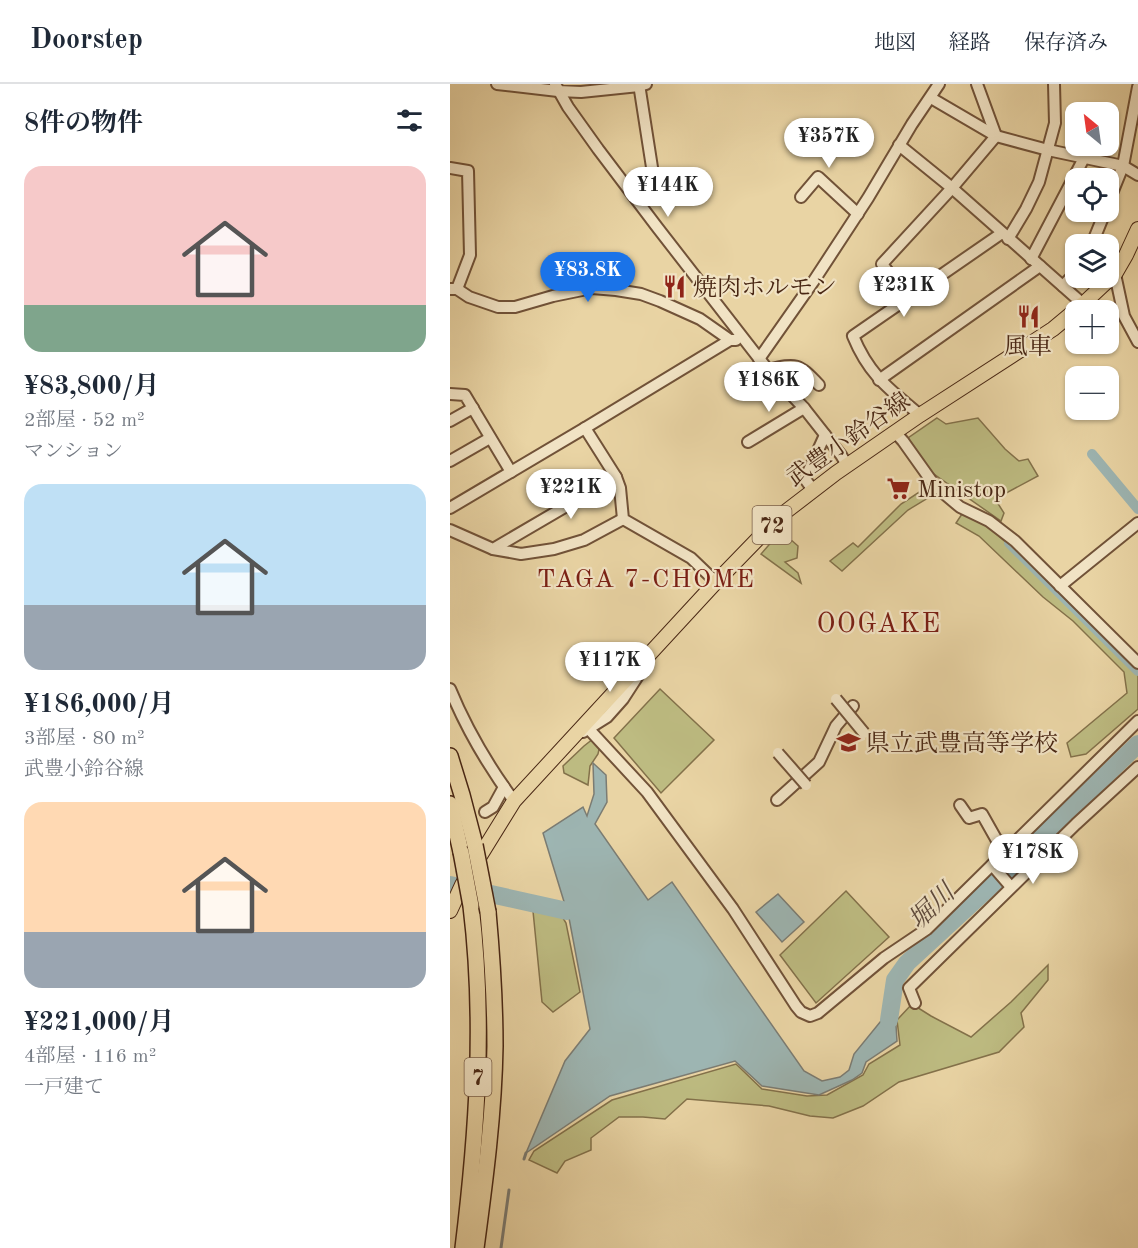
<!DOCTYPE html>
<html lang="ja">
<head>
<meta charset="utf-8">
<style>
  body { margin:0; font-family:"Old Standard TT","Noto Serif JP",serif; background:#f6f6f7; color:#1f2937; height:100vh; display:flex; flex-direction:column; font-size:22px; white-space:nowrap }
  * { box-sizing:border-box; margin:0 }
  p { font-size:20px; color:#747a83 }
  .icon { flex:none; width:33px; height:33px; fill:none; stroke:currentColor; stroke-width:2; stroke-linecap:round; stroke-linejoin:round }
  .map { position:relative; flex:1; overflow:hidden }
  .side { display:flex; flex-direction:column; background:#fff; width:450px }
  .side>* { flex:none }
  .needle { width:39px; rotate:331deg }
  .buttons { position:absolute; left:615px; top:18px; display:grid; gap:12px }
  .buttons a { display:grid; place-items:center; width:54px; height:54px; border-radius:12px; background:#fff; box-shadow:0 2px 4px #0004; font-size:30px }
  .price { position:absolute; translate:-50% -51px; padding:0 14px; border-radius:21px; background:#fff; color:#222; font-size:20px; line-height:39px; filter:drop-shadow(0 2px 3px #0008) }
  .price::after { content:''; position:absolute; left:50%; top:36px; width:18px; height:14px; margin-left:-9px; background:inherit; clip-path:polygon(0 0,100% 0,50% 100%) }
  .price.on { background:#1a73e8; color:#fff }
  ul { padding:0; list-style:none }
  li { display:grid; align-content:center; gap:12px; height:318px; padding:0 24px }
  li span { display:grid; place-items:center; height:186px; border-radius:18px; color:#555 }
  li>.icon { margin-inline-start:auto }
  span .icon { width:108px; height:108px; fill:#fffc; stroke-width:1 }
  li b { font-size:26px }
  h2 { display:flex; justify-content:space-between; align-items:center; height:72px; padding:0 24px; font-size:26px }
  header { display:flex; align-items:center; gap:36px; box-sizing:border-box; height:84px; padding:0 30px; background:#fff; border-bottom:2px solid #e0e1e3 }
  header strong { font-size:28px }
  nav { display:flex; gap:33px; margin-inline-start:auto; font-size:21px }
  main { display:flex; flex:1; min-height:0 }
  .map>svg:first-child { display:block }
  .green { fill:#bdbb81; stroke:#83714a; stroke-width:1.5 }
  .water { fill:#9db5b2; stroke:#7b7c73; stroke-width:1.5 }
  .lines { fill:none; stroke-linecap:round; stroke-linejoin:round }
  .stream { stroke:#7b7c73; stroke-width:3 }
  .canal { stroke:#9db5b2; stroke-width:10 }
  .river { stroke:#9db5b2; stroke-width:18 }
  .minor-casing { stroke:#715238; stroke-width:14 }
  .major-casing { stroke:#492714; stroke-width:16 }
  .highway-casing { stroke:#492714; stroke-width:18 }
  .minor { stroke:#f1e3c4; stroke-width:10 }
  .major { stroke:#e9d4a4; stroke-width:14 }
  .highway { stroke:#e9d4a4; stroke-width:15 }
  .minor-bridge-casing { stroke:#715238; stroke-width:14; stroke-linecap:butt }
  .highway-bridge-casing { stroke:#492714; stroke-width:18; stroke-linecap:butt }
  .minor-bridge { stroke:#f1e3c4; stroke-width:10 }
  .highway-bridge { stroke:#e9d4a4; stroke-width:15 }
  .labels { text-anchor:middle; stroke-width:4.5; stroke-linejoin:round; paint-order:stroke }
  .shield { fill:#f1e3c4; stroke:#7b5f49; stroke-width:1.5 }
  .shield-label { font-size:22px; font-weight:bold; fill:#492714 }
  .poi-label { font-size:24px; fill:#492714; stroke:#f1e3c4; text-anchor:start }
  .street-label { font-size:24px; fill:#492714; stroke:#f1e3c4 }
  .neighbourhood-label { font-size:26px; letter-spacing:1.5px; fill:#7a1f14; stroke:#f1e3c4 }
  .water-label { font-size:26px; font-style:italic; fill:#5e4a3c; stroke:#f1e3c4 }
  .quarter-label { font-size:27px; letter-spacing:1.5px; fill:#7a1f14; stroke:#f1e3c4 }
</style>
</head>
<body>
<header>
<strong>Doorstep</strong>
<nav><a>地図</a><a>経路</a><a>保存済み</a></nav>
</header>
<main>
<section class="side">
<h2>8件の物件<svg class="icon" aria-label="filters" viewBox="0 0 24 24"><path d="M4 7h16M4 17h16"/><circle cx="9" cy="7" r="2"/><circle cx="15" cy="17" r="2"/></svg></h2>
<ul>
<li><span style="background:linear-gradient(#f6c9c9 75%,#7fa58c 0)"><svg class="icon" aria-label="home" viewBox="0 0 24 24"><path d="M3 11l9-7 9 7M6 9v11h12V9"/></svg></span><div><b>¥83,800/月</b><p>2部屋 · 52 m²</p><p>マンション</p></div></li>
<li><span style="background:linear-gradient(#bfe0f5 65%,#9aa5b1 0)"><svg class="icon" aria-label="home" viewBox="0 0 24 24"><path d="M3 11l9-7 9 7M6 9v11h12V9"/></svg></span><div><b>¥186,000/月</b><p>3部屋 · 80 m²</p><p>武豊小鈴谷線</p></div></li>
<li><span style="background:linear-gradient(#ffd9b3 70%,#9aa5b1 0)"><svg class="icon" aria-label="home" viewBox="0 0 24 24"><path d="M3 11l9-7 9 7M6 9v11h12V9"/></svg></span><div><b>¥221,000/月</b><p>4部屋 · 116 m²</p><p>一戸建て</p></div></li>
</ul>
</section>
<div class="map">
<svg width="688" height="1164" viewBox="0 0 688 1164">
  <rect width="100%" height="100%" fill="#e9d4a4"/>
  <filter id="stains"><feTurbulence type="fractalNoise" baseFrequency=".00333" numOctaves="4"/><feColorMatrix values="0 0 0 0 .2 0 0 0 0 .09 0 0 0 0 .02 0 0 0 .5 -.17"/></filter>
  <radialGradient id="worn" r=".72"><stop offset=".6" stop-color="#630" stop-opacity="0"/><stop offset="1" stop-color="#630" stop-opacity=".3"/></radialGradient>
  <g class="green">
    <polygon points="487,334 496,340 528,334 555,365 569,377 578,375 588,392 545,415 554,429 551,437 481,388 458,354"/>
    <polygon points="480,401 488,408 458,426 392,487 380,477 403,459 408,463 451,420"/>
    <polygon points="512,430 536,440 574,475 688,587 688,625 636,670 621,673 617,659 677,609 674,588 623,537 593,513 529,452 506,439"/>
    <polygon points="331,447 348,462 347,474 335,478 348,489 351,499 311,470"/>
    <polygon points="210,605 264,656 211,709 164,654"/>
    <polygon points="143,655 150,661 148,670 140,682 138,701 114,689 113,682 134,662"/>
    <polygon points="396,807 439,853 366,919 330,871"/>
    <polygon points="83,827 110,829 116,839 130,908 103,928 92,918"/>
    <polygon points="598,881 598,896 571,929 574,943 549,968 449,998 413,1022 383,1034 360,1032 319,1022 237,1015 215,1035 193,1033 169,1033 141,1054 141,1066 115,1077 107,1089 79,1076 84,1067 162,1016 286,980 312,1005 357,1012 377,1011 413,991 419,980 450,961 447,936 462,920 481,932 521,953 561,918"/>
  </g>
  <g class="water">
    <polygon points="143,679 156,691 157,718 145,740 198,816 222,798 354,987 372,997 390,993 399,986 404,970 435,932 446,941 447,957 416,978 412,989 402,996 369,1011 312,1002 285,977 160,1012 76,1069 115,977 140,945 119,834 93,749 133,723 137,732 144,710"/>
    <polygon points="328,810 354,838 332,858 306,828"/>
  </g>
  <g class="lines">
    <g class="stream">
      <polyline points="74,1075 76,1069"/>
      <polyline points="51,1164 59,1106"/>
    </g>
    <g class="canal">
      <polyline points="642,370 688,425"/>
      <polyline points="559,459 688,587"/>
    </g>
    <g class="river">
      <polyline points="0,801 117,827"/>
      <polyline points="439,936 445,896 457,879 545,798 688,660"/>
    </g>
    <defs>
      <g id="minor">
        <polyline points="47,0 108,7 131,8 189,2 196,0"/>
        <polyline points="105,0 118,23 148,65 207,143 318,286 354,324 391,371 397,381"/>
        <polyline points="189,0 206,109"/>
        <polyline points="481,14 546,52 598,66 673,82 688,91"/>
        <polyline points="449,61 502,104 633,220"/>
        <polyline points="0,84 18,87 20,171 7,205"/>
        <polyline points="351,113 368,93 408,130"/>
        <polyline points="658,119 673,82 688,3"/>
        <polyline points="558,155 576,125 589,98 605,39 604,0"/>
        <polyline points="642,160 655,128"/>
        <polyline points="581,175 634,74"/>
        <polyline points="665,190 674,232 688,258"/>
        <polyline points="613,202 626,188"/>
        <polyline points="0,205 7,205 19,213 48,223 65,223 103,212 142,204 166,206 191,210 210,217 250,235 280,256 286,256"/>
        <polyline points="458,213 432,180 502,104 546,52 527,0"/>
        <polyline points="309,275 363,198 418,114 462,40 489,0"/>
        <path d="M318,286C347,279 348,279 369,301"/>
        <polyline points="429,296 590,182"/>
        <polyline points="0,310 15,311 61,388"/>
        <path d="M470,331C439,305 419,291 403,252L552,149"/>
        <polyline points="0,337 23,324"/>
        <polyline points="445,348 453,357 485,402 510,423 539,437 565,457 688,579"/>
        <polyline points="298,358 354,324"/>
        <polyline points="0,377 40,354"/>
        <polyline points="166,393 170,404 173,435 241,474 266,498"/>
        <polyline points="363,406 355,395 375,351"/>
        <polyline points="0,424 135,344 280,256"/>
        <polyline points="0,446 43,465 166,393 135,344"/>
        <polyline points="43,465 71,470 104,465 134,456 173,435"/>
        <polyline points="610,502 688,439"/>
        <path d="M0,605C16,644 39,683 64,717"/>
        <polyline points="135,641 197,708 283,825 346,922 351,928 360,932 368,929 434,874 477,845 688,637"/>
        <polyline points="133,648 157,633 173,615 195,581"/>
        <polyline points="327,716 369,678 386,642 403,622"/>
        <polyline points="510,721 519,734 532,730 554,769"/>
        <polyline points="35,728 43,723 54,703"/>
        <polyline points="542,781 561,803"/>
        <polyline points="465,919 459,904 626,740 688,683"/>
      </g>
      <polyline id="major" points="0,827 12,801 64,717 266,498 330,432 386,389 470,331 603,245 633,220 665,190 676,171 688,145"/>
      <g id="highway">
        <polyline points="0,672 12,711 25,761"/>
        <polyline points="0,720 11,768"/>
        <path d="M13,1164C27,1050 35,936 21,822"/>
        <path d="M26,1164C35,1097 44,1029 45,962C45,917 42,872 38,828"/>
      </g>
    </defs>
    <use href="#minor" class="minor-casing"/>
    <use href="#major" class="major-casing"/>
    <use href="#highway" class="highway-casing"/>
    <use href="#minor" class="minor"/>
    <use href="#major" class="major"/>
    <use href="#highway" class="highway"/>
    <defs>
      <g id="minor-bridge">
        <polyline points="386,615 414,649"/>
        <polyline points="328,669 356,701"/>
      </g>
      <g id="highway-bridge">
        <polyline points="25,761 38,828"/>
        <polyline points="11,768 21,822"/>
      </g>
    </defs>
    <use href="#minor-bridge" class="minor-bridge-casing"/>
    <use href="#highway-bridge" class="highway-bridge-casing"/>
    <use href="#minor-bridge" class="minor-bridge"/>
    <use href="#highway-bridge" class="highway-bridge"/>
  </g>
  <defs>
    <symbol id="restaurant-bare" viewBox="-9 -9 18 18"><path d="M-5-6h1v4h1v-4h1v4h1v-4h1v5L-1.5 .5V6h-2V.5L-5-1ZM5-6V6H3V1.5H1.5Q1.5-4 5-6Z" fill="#8f2418" stroke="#f1e3c4" stroke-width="2.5" paint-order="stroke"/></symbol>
    <symbol id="supermarket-bare" viewBox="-9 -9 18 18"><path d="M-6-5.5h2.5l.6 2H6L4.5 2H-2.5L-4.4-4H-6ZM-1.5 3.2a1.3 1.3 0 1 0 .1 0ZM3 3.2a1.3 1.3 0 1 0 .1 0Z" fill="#8f2418" stroke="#f1e3c4" stroke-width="2.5" paint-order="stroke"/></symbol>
    <symbol id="school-bare" viewBox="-9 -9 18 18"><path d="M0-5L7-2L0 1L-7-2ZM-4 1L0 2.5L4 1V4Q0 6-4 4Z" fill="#8f2418" stroke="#f1e3c4" stroke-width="2.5" paint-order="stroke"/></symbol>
  </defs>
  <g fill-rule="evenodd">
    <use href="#restaurant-bare" x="208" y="186" width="33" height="33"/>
    <use href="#restaurant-bare" x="562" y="216" width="33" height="33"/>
    <use href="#supermarket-bare" x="432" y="388" width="33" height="33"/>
    <use href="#school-bare" x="382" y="642" width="33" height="33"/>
  </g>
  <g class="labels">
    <g class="shield">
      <rect x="302.5" y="422" width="39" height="38" rx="4.5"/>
      <rect x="14.5" y="974" width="27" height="38" rx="4.5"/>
    </g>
    <g class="shield-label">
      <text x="322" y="449">72</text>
      <text x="28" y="1001">7</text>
    </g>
    <g class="poi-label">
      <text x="243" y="211">焼肉ホルモン</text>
      <text x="578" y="270" text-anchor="middle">風車</text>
      <text x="467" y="413">Ministop</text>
      <text x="416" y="667">県立武豊高等学校</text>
    </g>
    <g class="street-label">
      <text transform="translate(398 355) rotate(-35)" y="8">武豊小鈴谷線</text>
    </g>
    <g class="neighbourhood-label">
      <text x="196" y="503">TAGA 7-CHOME</text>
    </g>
    <g class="water-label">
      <text transform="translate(481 822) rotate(-44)" y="9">堀川</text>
    </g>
    <g class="quarter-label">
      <text x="429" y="548">OOGAKE</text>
    </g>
  </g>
  <rect width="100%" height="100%" filter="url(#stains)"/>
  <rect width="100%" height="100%" fill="url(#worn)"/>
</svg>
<div class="buttons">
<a><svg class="needle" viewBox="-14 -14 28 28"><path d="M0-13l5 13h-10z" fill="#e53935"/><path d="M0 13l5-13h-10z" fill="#747a83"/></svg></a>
<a><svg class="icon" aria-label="locate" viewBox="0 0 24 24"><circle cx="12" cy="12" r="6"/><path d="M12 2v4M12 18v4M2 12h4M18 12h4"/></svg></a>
<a><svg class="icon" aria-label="layers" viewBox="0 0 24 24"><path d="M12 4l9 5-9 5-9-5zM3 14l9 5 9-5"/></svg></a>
<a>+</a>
<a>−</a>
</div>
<b class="price" style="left:379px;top:85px">¥357K</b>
<b class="price" style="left:218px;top:134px">¥144K</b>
<b class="price on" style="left:138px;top:219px">¥83.8K</b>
<b class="price" style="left:454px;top:234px">¥231K</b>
<b class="price" style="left:319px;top:329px">¥186K</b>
<b class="price" style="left:121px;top:436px">¥221K</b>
<b class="price" style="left:160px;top:609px">¥117K</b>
<b class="price" style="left:583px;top:801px">¥178K</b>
</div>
</main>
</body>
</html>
